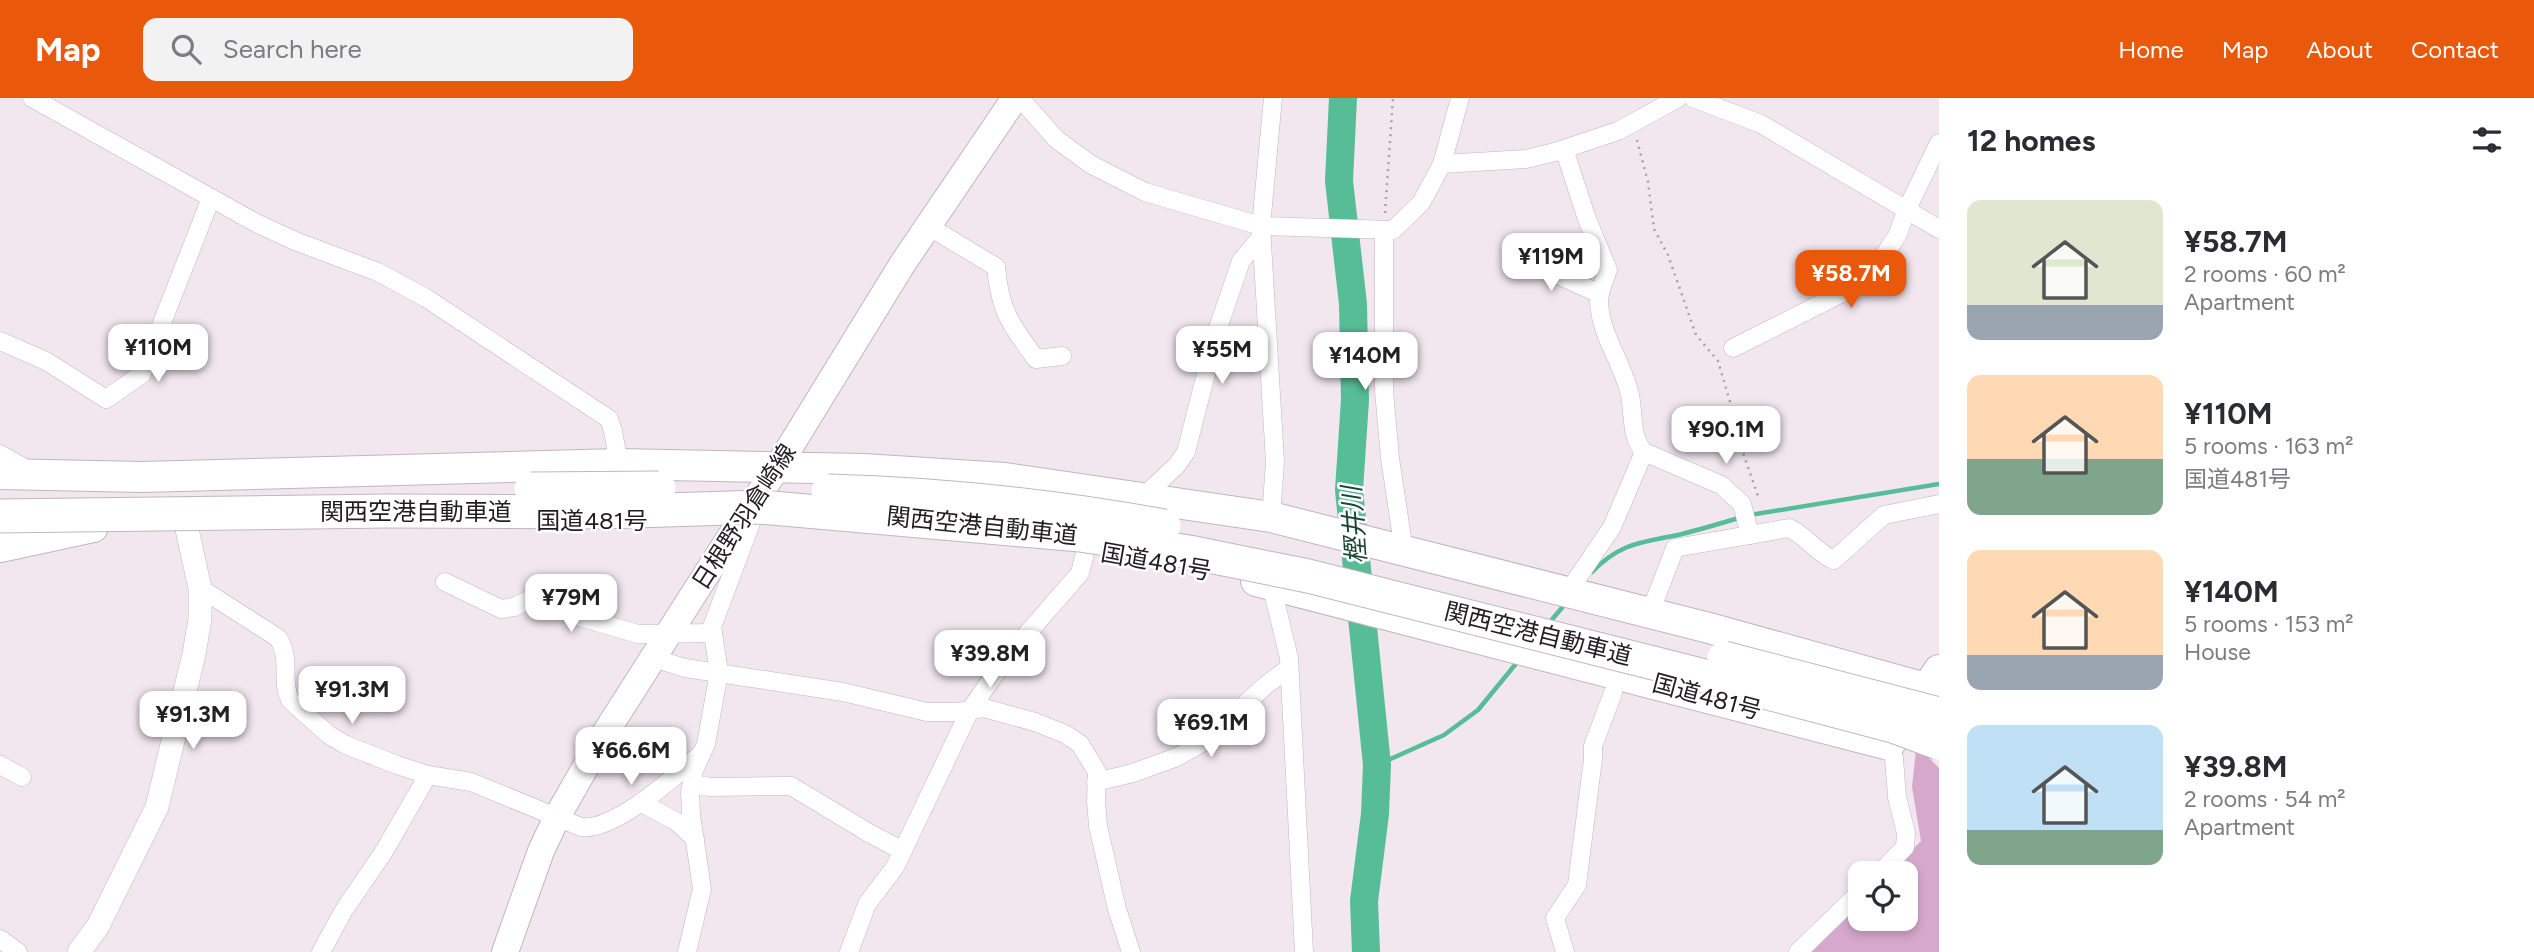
<!DOCTYPE html>
<html lang="en">
<head>
<meta charset="utf-8">
<style>
  body { margin:0; font-family:Figtree,"Noto Sans JP",sans-serif; background:#f2f2f3; color:#2b2b33; height:100vh; display:flex; flex-direction:column; font-size:26px; white-space:nowrap }
  * { box-sizing:border-box; margin:0 }
  p { font-size:23px; color:#7c7c81 }
  .icon { flex:none; width:38px; height:38px; fill:none; stroke:currentColor; stroke-width:2; stroke-linecap:round; stroke-linejoin:round }
  .map { position:relative; flex:1; overflow:hidden }
  .panel { display:flex; flex-direction:column; background:#fff; width:595px }
  .panel>* { flex:none }
  .controls { position:absolute; left:1848px; top:763px; display:grid; gap:14px }
  .controls a { display:grid; place-items:center; width:70px; height:70px; border-radius:14px; background:#fff; box-shadow:0 4px 10px #0003; font-size:35px }
  .price { position:absolute; translate:-50% -60px; padding:0 16px; border-radius:14px; background:#fff; color:#222; font-size:23px; line-height:46px; filter:drop-shadow(0 2px 4px #0008) }
  .price::after { content:''; position:absolute; left:50%; top:42px; width:21px; height:16px; margin-left:-10px; background:inherit; clip-path:polygon(0 0,100% 0,50% 100%) }
  .price.selected { background:#ea580c; color:#fff }
  ul { padding:0; list-style:none }
  li { display:flex; align-items:center; gap:21px; height:175px; padding:0 28px }
  li span { display:grid; place-items:center; flex:none; width:196px; height:140px; border-radius:14px; color:#555 }
  li>.icon { margin-inline-start:auto }
  span .icon { width:84px; height:84px; fill:#fffc; stroke-width:1 }
  li b { font-size:30px }
  h2 { display:flex; justify-content:space-between; align-items:center; height:84px; padding:0 28px; font-size:30px }
  header { display:flex; align-items:center; gap:42px; box-sizing:border-box; height:98px; padding:0 35px; background:#ea580c; color:#fff }
  header strong { font-size:33px }
  nav { display:flex; gap:38px; margin-inline-start:auto; font-size:24px }
  .search { width:490px; height:63px; background:#f2f2f3; display:flex; align-items:center; gap:18px; box-sizing:border-box; padding:0 24px; border-radius:14px; color:#7c7c81; font-size:26px }
  main { display:flex; flex:1; min-height:0 }
  .map>svg:first-child { display:block }
  .green { fill:#d6a8cc }
  .lines { fill:none; stroke-linecap:round; stroke-linejoin:round }
  .stream { stroke:#57bd96; stroke-width:4.5 }
  .river { stroke:#57bd96; stroke-width:28 }
  .minor-casing { stroke:#c1b6be; stroke-width:19 }
  .tertiary-casing { stroke:#c1b6be; stroke-width:24 }
  .secondary-casing { stroke:#c1b6be; stroke-width:28 }
  .trunk-casing { stroke:#c1b6be; stroke-width:32 }
  .path { stroke:#a9a1a7; stroke-width:2.5; stroke-dasharray:2 5; stroke-linecap:butt }
  .minor { stroke:#fff; stroke-width:18 }
  .tertiary { stroke:#fff; stroke-width:23 }
  .secondary { stroke:#fff; stroke-width:26 }
  .trunk { stroke:#fff; stroke-width:30 }
  .motorway-bridge-casing { stroke:#c1b6be; stroke-width:35; stroke-linecap:butt }
  .motorway-bridge { stroke:#fff; stroke-width:33 }
  .labels { text-anchor:middle; stroke-width:5; stroke-linejoin:round; paint-order:stroke }
  .street-label { font-size:24px; fill:#211d20; stroke:#fff }
  .water-label { font-size:26px; font-style:italic; fill:#1a4535; stroke:#fff }
</style>
</head>
<body>
<header>
<strong>Map</strong>
<div class="search"><svg class="icon" aria-label="search" viewBox="0 0 24 24"><circle cx="10" cy="10" r="6"/><path d="M15 15l6 6"/></svg>Search here</div>
<nav><a>Home</a><a>Map</a><a>About</a><a>Contact</a></nav>
</header>
<main>
<div class="map">
<svg width="1939" height="854" viewBox="0 0 1939 854">
  <rect width="100%" height="100%" fill="#f2e7ef"/>
  <polygon class="green" points="1916,652 1925,656 1939,670 1939,854 1812,854 1860,804 1860,821 1906,821 1906,775 1889,775 1921,743 1912,689"/>
  <g class="lines">
    <g class="stream">
      <polyline points="1750,417 1939,386"/>
      <path d="M1592,474C1622,443 1643,445 1682,436C1702,431 1722,425 1742,419"/>
      <polyline points="1549,525 1566,505"/>
      <polyline points="1377,667 1444,637 1478,612 1519,562"/>
    </g>
    <polyline class="river" points="1343,0 1339,83 1353,206 1355,302 1349,392 1377,667 1375,716 1364,803 1366,854"/>
    <defs>
      <g id="minor">
        <polyline points="32,0 256,125 295,143 378,174 426,200 609,321 613,333 619,366"/>
        <polyline points="1020,0 1056,41 1090,66 1145,94 1261,128 1393,132 1421,105 1442,66 1526,61 1555,54 1618,33 1678,0"/>
        <polyline points="1693,0 1761,26 1939,131"/>
        <path d="M1564,51L1587,121L1608,172C1605,181 1599,193 1599,203C1600,237 1623,265 1630,297C1634,317 1630,338 1644,354L1612,429L1568,494"/>
        <polyline points="1442,66 1460,0"/>
        <path d="M928,128L996,169C1000,213 1010,226 1036,261L1062,258"/>
        <polyline points="1384,132 1384,293 1390,360 1404,453"/>
        <polyline points="1518,159 1600,196"/>
        <polyline points="0,243 46,263 106,301 142,276 211,100"/>
        <polyline points="1733,250 1854,189 1880,163 1897,138 1907,111 1939,45"/>
        <polyline points="1644,354 1721,387 1742,406 1750,437"/>
        <polyline points="0,356 30,373"/>
        <polyline points="1142,400 1177,367 1186,354 1217,233 1241,163 1261,139"/>
        <polyline points="1271,419 1275,364 1261,128 1273,0"/>
        <polyline points="445,484 501,511 514,509 535,499 580,519 638,536 713,535"/>
        <polyline points="1271,486 1289,560 1304,854"/>
        <path d="M200,490L278,540C292,561 280,582 290,602L329,637L346,647L397,667L428,677L471,684L581,729C614,734 675,678 701,656"/>
        <path d="M1655,502L1675,450L1789,430C1807,438 1816,455 1834,462L1884,417L1939,406"/>
        <polyline points="653,560 685,570 843,594 927,614 959,614 984,610 1035,624 1065,636 1080,646 1097,674 1096,703 1098,728 1117,811 1131,854"/>
        <polyline points="0,667 22,679"/>
        <polyline points="1096,684 1133,675 1177,659 1205,643 1266,587 1289,570"/>
        <polyline points="692,686 710,689 791,688 869,735 903,753"/>
        <polyline points="642,705 677,724 695,741"/>
        <polyline points="1880,775 1905,749 1906,735 1897,699 1894,660 1889,647"/>
        <polyline points="0,841 18,854"/>
        <polyline points="321,854 344,812 383,755 428,677"/>
        <polyline points="687,854 702,791 691,717 690,694 694,672 706,646 719,574 712,529 751,425"/>
        <polyline points="849,854 867,806 895,769 970,612 1006,560 1080,475 1086,451"/>
        <polyline points="1565,854 1555,820 1577,787 1593,661 1593,648 1613,595"/>
        <polyline points="1798,854 1860,794"/>
      </g>
      <polyline id="tertiary" points="79,854 98,828 157,709 194,556 200,521 200,490 186,427"/>
      <polyline id="secondary" points="505,854 541,753 557,719 602,640 739,425 777,370 903,165 1015,0"/>
      <g id="trunk">
        <polyline points="0,376 142,379 619,366 863,371 1005,380 1271,419 1709,530 1925,590"/>
        <polyline points="0,449 93,429"/>
        <polyline points="1256,483 1889,647 1939,572"/>
      </g>
    </defs>
    <use href="#minor" class="minor-casing"/>
    <use href="#tertiary" class="tertiary-casing"/>
    <use href="#secondary" class="secondary-casing"/>
    <use href="#trunk" class="trunk-casing"/>
    <g class="path">
      <polyline points="1637,42 1648,84 1654,131 1668,157 1696,237 1718,263 1733,314 1732,323 1759,401"/>
      <polyline points="1385,115 1393,0"/>
    </g>
    <use href="#minor" class="minor"/>
    <use href="#tertiary" class="tertiary"/>
    <use href="#secondary" class="secondary"/>
    <use href="#trunk" class="trunk"/>
    <defs>
      <g id="motorway-bridge">
        <polyline points="531,391 659,390"/>
        <path d="M828,393C941,396 1054,408 1164,428"/>
        <polyline points="0,418 388,413 603,414 760,409 1080,437 1189,454 1308,478 1681,572 1893,628 1939,645"/>
        <polyline points="1724,560 1939,616"/>
      </g>
    </defs>
    <use href="#motorway-bridge" class="motorway-bridge-casing"/>
    <use href="#motorway-bridge" class="motorway-bridge"/>
  </g>
  <g class="labels">
    <g class="street-label">
      <text x="416" y="422">関西空港自動車道</text>
      <text transform="translate(744 419) rotate(-57)" y="8">日根野羽倉崎線</text>
      <text x="592" y="431">国道481号</text>
      <text transform="translate(982 428) rotate(6)" y="8">関西空港自動車道</text>
      <text transform="translate(1156 464) rotate(10)" y="8">国道481号</text>
      <text transform="translate(1538 536) rotate(14)" y="8">関西空港自動車道</text>
      <text transform="translate(1707 599) rotate(15)" y="8">国道481号</text>
    </g>
    <g class="water-label">
      <text transform="translate(1354 427) rotate(-94)" y="9">樫井川</text>
    </g>
  </g>
</svg>
<div class="controls">
<a><svg class="icon" aria-label="locate" viewBox="0 0 24 24"><circle cx="12" cy="12" r="6"/><path d="M12 2v4M12 18v4M2 12h4M18 12h4"/></svg></a>
</div>
<b class="price" style="left:1551px;top:195px">¥119M</b>
<b class="price selected" style="left:1851px;top:212px">¥58.7M</b>
<b class="price" style="left:158px;top:286px">¥110M</b>
<b class="price" style="left:1222px;top:288px">¥55M</b>
<b class="price" style="left:1365px;top:294px">¥140M</b>
<b class="price" style="left:1726px;top:368px">¥90.1M</b>
<b class="price" style="left:571px;top:536px">¥79M</b>
<b class="price" style="left:990px;top:592px">¥39.8M</b>
<b class="price" style="left:352px;top:628px">¥91.3M</b>
<b class="price" style="left:193px;top:653px">¥91.3M</b>
<b class="price" style="left:1211px;top:661px">¥69.1M</b>
<b class="price" style="left:631px;top:689px">¥66.6M</b>
</div>
<section class="panel">
<h2>12 homes<svg class="icon" aria-label="filters" viewBox="0 0 24 24"><path d="M4 7h16M4 17h16"/><circle cx="9" cy="7" r="2"/><circle cx="15" cy="17" r="2"/></svg></h2>
<ul>
<li><span style="background:linear-gradient(#dfe7d0 75%,#9aa5b1 0)"><svg class="icon" aria-label="home" viewBox="0 0 24 24"><path d="M3 11l9-7 9 7M6 9v11h12V9"/></svg></span><div><b>¥58.7M</b><p>2 rooms · 60 m²</p><p>Apartment</p></div></li>
<li><span style="background:linear-gradient(#ffd9b3 60%,#7fa58c 0)"><svg class="icon" aria-label="home" viewBox="0 0 24 24"><path d="M3 11l9-7 9 7M6 9v11h12V9"/></svg></span><div><b>¥110M</b><p>5 rooms · 163 m²</p><p>国道481号</p></div></li>
<li><span style="background:linear-gradient(#ffd9b3 75%,#9aa5b1 0)"><svg class="icon" aria-label="home" viewBox="0 0 24 24"><path d="M3 11l9-7 9 7M6 9v11h12V9"/></svg></span><div><b>¥140M</b><p>5 rooms · 153 m²</p><p>House</p></div></li>
<li><span style="background:linear-gradient(#bfe0f5 75%,#7fa58c 0)"><svg class="icon" aria-label="home" viewBox="0 0 24 24"><path d="M3 11l9-7 9 7M6 9v11h12V9"/></svg></span><div><b>¥39.8M</b><p>2 rooms · 54 m²</p><p>Apartment</p></div></li>
</ul>
</section>
</main>
</body>
</html>
